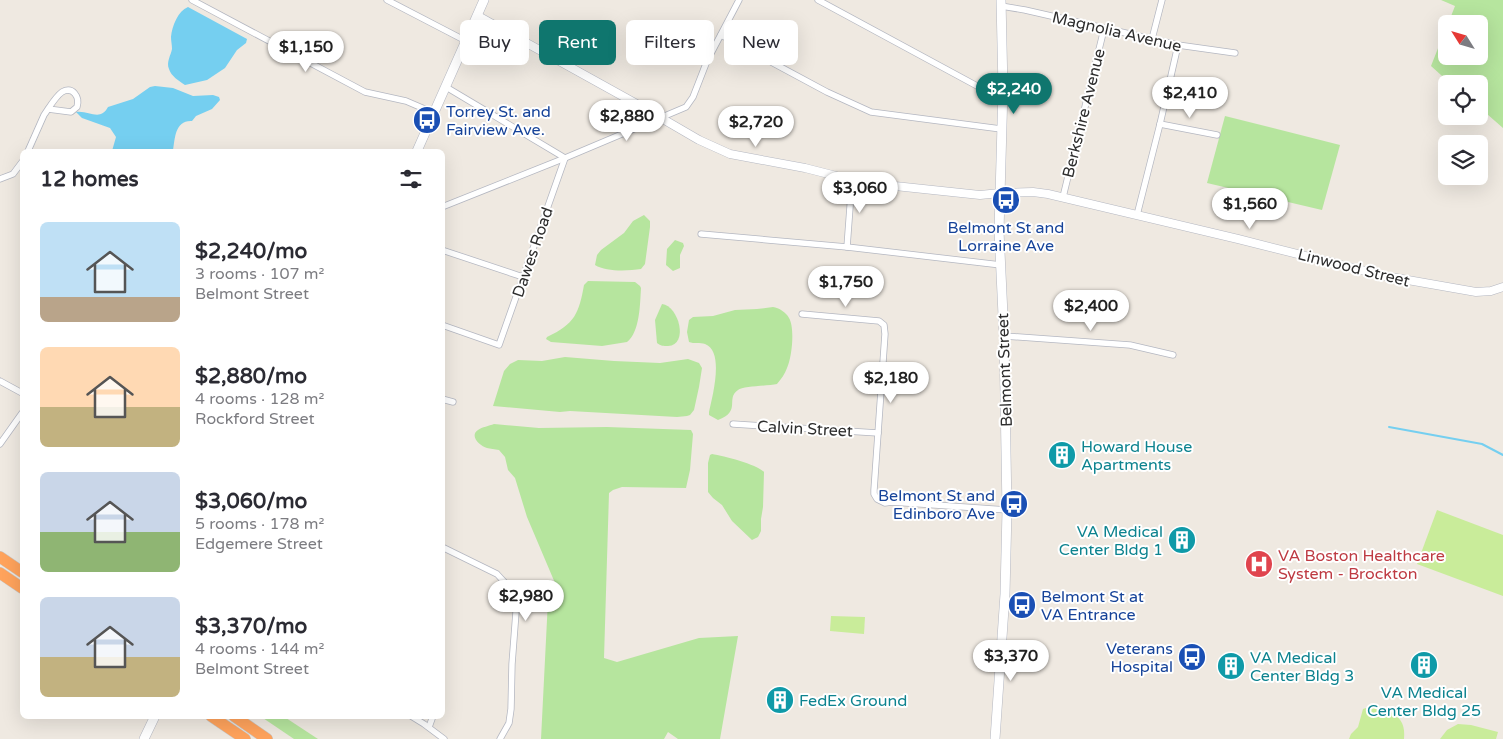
<!DOCTYPE html>
<html lang="en">
<head>
<meta charset="utf-8">
<style>
  body { margin:0; font-family:"Varela Round",sans-serif; background:#f2f2f3; color:#2b2b33; height:100vh; display:flex; flex-direction:column; font-size:19px; white-space:nowrap }
  * { box-sizing:border-box; margin:0 }
  p { font-size:16px; color:#7c7c81 }
  .icon { flex:none; width:28px; height:28px; fill:none; stroke:currentColor; stroke-width:2; stroke-linecap:round; stroke-linejoin:round }
  .map { position:relative; flex:1; overflow:hidden }
  .details { position:absolute; left:20px; top:149px; width:425px; height:570px; display:flex; flex-direction:column; background:#fff; border-radius:8px; box-shadow:0 5px 20px #0002 }
  .details>* { flex:none }
  .guide { position:absolute; left:460px; top:20px; width:475px; height:45px; display:flex; gap:10px }
  .needle { width:32px; rotate:307deg }
  .tools { position:absolute; left:1438px; top:15px; display:grid; gap:10px }
  .tools a { display:grid; place-items:center; width:50px; height:50px; border-radius:8px; background:#fff; box-shadow:0 5px 20px #0002; font-size:25px }
  .price { position:absolute; translate:-50% -42px; padding:0 11px; border-radius:18px; background:#fff; color:#222; font-size:16px; line-height:32px; filter:drop-shadow(0 1px 2px #0008) }
  .price::after { content:''; position:absolute; left:50%; top:30px; width:15px; height:11px; margin-left:-8px; background:inherit; clip-path:polygon(0 0,100% 0,50% 100%) }
  .price.active { background:#0f766e; color:#fff }
  ul { padding:0; list-style:none }
  li { display:flex; align-items:center; gap:15px; height:125px; padding:0 20px }
  li span { display:grid; place-items:center; flex:none; width:140px; height:100px; border-radius:8px; color:#555 }
  li>.icon { margin-inline-start:auto }
  span .icon { width:60px; height:60px; fill:#fffc; stroke-width:1 }
  li b { font-size:21px }
  h2 { display:flex; justify-content:space-between; align-items:center; height:60px; padding:0 20px; font-size:21px }
  .tag { padding:0 18px; border-radius:8px; background:#fff; box-shadow:0 5px 20px #0002; font-size:18px; line-height:45px }
  .tag.active { background:#0f766e; color:#fff }
  .map>svg:first-child { display:block }
  .green { fill:#b6e59e }
  .pitch { fill:#c9ec9a }
  .water { fill:#75cff0 }
  .lines { fill:none; stroke-linecap:round; stroke-linejoin:round }
  .stream { stroke:#75cff0; stroke-width:2 }
  .minor-casing { stroke:#b4b7c1; stroke-width:7 }
  .tertiary-casing { stroke:#b4b7c1; stroke-width:9 }
  .secondary-casing { stroke:#b4b7c1; stroke-width:10 }
  .motorway-casing { stroke:#c9c9c9; stroke-width:12 }
  .minor { stroke:#fff; stroke-width:5.5 }
  .tertiary { stroke:#fff; stroke-width:8 }
  .secondary { stroke:#fff; stroke-width:9 }
  .motorway { stroke:#ffa35c; stroke-width:11 }
  .labels { text-anchor:middle; stroke-width:4; stroke-linejoin:round; paint-order:stroke }
  .street-label { font-size:16px; fill:#2e2e2e; stroke:#fff }
  .transit-label { font-size:16px; fill:#164399; stroke:#fff; text-anchor:start }
  .culture-label { font-size:16px; fill:#0d838f; stroke:#fff; text-anchor:start }
  .health-label { font-size:16px; fill:#be3a42; stroke:#fff; text-anchor:start }
</style>
</head>
<body>
<div class="map">
<svg width="1503" height="739" viewBox="0 0 1503 739">
  <rect width="100%" height="100%" fill="#efe9e1"/>
  <g class="green">
    <polygon points="1441,0 1503,0 1503,128 1479,107 1479,84 1451,84 1431,66 1446,28 1446,56 1479,56 1479,24 1448,24 1455,6"/>
    <polygon points="1225,116 1340,145 1322,210 1207,183"/>
    <path d="M644,215L650,221V227L645,264L641,269C628,271 606,272 595,265L597,255L601,250L624,233L633,221Z"/>
    <polygon points="675,240 683,243 684,246 680,255 680,268 673,271 666,265 667,249"/>
    <path d="M588,281L635,282L640,286L641,288C640,304 640,332 627,342L602,346L551,342L546,339L547,337C575,324 579,313 584,285Z"/>
    <path d="M662,304C679,306 689,345 668,346C663,346 661,346 657,343L655,320Z"/>
    <path d="M773,307C779,308 786,312 789,318C795,328 792,357 787,368C785,374 781,379 777,384C768,386 743,386 738,390C725,399 742,411 718,420L709,415V412C712,398 725,351 705,344C700,342 694,344 689,342L687,332L689,320L693,317L713,316L735,310L757,309Z"/>
    <polygon points="565,357 614,361 660,363 688,359 699,363 702,368 699,387 694,410 690,415 687,416 677,417 570,411 560,412 493,406 504,371 510,364 518,360 542,361"/>
    <path d="M494,424L539,428L607,427L691,430L693,434L690,470L686,488L622,487L613,490L609,493L604,658L617,662L699,638L738,636L720,739H678L668,732L664,739H541L549,580L555,583L527,517L515,478L508,470L505,457L499,450C495,449 490,449 487,448C480,446 469,436 478,430C482,427 489,426 494,424Z"/>
    <path d="M712,454C724,456 756,464 764,472L763,507L761,519V531L758,537L752,540L732,521L722,505L713,498L708,492V463L710,455Z"/>
    <polygon points="260,716 283,716 318,739 294,739"/>
  </g>
  <g class="pitch">
    <polygon points="1437,510 1503,535 1503,596 1417,564"/>
    <polygon points="831,616 865,617 864,634 830,631"/>
    <path d="M1366,708C1387,708 1407,714 1404,739H1349L1351,734L1358,727L1363,709Z"/>
    <polygon points="1458,724 1471,725 1498,732 1496,739 1440,739 1447,730"/>
  </g>
  <g class="water">
    <path d="M188,7L247,39L246,43L237,50L225,68L207,80L185,85C179,81 171,76 169,69C166,62 171,55 172,49C172,45 171,41 171,37C172,26 178,11 188,7Z"/>
    <path d="M155,86L173,88L193,96L213,95L219,97L220,100L212,109L196,116L192,121C175,120 175,138 173,151H112L116,137L110,128L82,118L76,112C89,110 100,122 108,107L133,99L150,87Z"/>
  </g>
  <g class="lines">
    <polyline class="stream" points="1389,427 1482,444 1503,455"/>
    <defs>
      <g id="minor">
        <polyline points="192,0 365,92 406,101 434,113"/>
        <polyline points="387,0 466,41"/>
        <polyline points="818,0 1003,100"/>
        <polyline points="1001,6 1025,10 1178,45 1235,53"/>
        <polyline points="721,35 827,92 871,112 1001,129"/>
        <polyline points="1152,39 1162,0"/>
        <polyline points="1160,124 1217,135"/>
        <path d="M28,151L44,115C49,108 55,97 62,92C73,86 80,97 77,107L71,112L48,109"/>
        <polyline points="0,179 13,174 22,162"/>
        <polyline points="1063,197 1104,29"/>
        <polyline points="442,207 565,158 686,107 693,97 707,61 739,0"/>
        <polyline points="1137,215 1160,124 1178,45"/>
        <polyline points="701,234 847,247 1001,265"/>
        <polyline points="847,247 852,180"/>
        <polyline points="442,250 523,277"/>
        <polyline points="802,314 879,321 884,325 885,334 874,490 874,494 877,499 885,503 892,502 1007,510"/>
        <polyline points="442,325 499,345 565,158 446,87"/>
        <polyline points="1004,336 1130,345 1173,355"/>
        <polyline points="0,381 22,393"/>
        <polyline points="442,399 453,402"/>
        <polyline points="733,424 878,433"/>
        <polyline points="0,444 22,413"/>
        <polyline points="442,547 497,574 508,586 514,599 516,612 512,664 511,709 509,723 500,739"/>
        <polyline points="411,716 424,724 444,739"/>
        <polyline points="429,727 433,716"/>
      </g>
      <polyline id="tertiary" points="478,16 644,108 699,140 730,154 805,168 852,180 895,186 980,195 1000,193 1033,192 1048,194 1238,239 1385,276 1476,292 1491,291 1503,287"/>
      <g id="secondary">
        <polyline points="417,151 484,0"/>
        <polyline points="144,739 155,716"/>
        <polyline points="995,739 1005,594 1007,510 1004,336 999,231 1003,89 1001,0"/>
      </g>
      <g id="motorway">
        <polyline points="0,557 22,572"/>
        <polyline points="0,573 22,588"/>
        <polyline points="211,716 245,739"/>
        <polyline points="234,716 267,739"/>
      </g>
    </defs>
    <use href="#minor" class="minor-casing"/>
    <use href="#tertiary" class="tertiary-casing"/>
    <use href="#secondary" class="secondary-casing"/>
    <use href="#motorway" class="motorway-casing"/>
    <use href="#minor" class="minor"/>
    <use href="#tertiary" class="tertiary"/>
    <use href="#secondary" class="secondary"/>
    <use href="#motorway" class="motorway"/>
  </g>
  <defs>
    <symbol id="bus-disc" viewBox="-11 -11 22 22"><circle r="9.5" fill="#1a4fb4" stroke="#fff"/><path d="M-5-6H5V4H4V6H2V4H-2V6H-4V4H-5ZM-3.5-4V0h7V-4ZM-3.5 1.2v1.5H-2V1.2ZM2 1.2v1.5H3.5V1.2Z" fill="#fff"/></symbol>
    <symbol id="building-disc" viewBox="-11 -11 22 22"><circle r="9.5" fill="#0f9aa8" stroke="#fff"/><path d="M-4-6H4V6H1V3H-1V6H-4ZM-2.5-4.3h1.7v1.8h-1.7ZM.8-4.3h1.7v1.8H.8ZM-2.5-1h1.7V.8h-1.7ZM.8-1h1.7V.8H.8Z" fill="#fff"/></symbol>
    <symbol id="hospital-disc" viewBox="-11 -11 22 22"><circle r="9.5" fill="#e0444e" stroke="#fff"/><path d="M-5-5h3v3.5h4V-5h3V5h-3V1.5h-4V5h-3Z" fill="#fff"/></symbol>
  </defs>
  <g fill-rule="evenodd">
    <use href="#bus-disc" x="411" y="104" width="32" height="32"/>
    <use href="#bus-disc" x="990" y="184" width="32" height="32"/>
    <use href="#building-disc" x="1046" y="439" width="32" height="32"/>
    <use href="#bus-disc" x="998" y="488" width="32" height="32"/>
    <use href="#building-disc" x="1166" y="524" width="32" height="32"/>
    <use href="#hospital-disc" x="1243" y="548" width="32" height="32"/>
    <use href="#bus-disc" x="1006" y="589" width="32" height="32"/>
    <use href="#bus-disc" x="1176" y="641" width="32" height="32"/>
    <use href="#building-disc" x="1408" y="649" width="32" height="32"/>
    <use href="#building-disc" x="1215" y="650" width="32" height="32"/>
    <use href="#building-disc" x="764" y="684" width="32" height="32"/>
  </g>
  <g class="labels">
    <g class="street-label">
      <text transform="translate(1117 31) rotate(13)" y="6">Magnolia Avenue</text>
      <text transform="translate(1083 113) rotate(-76)" y="6">Berkshire Avenue</text>
      <text transform="translate(532 252) rotate(-71)" y="6">Dawes Road</text>
      <text transform="translate(1354 267) rotate(14)" y="6">Linwood Street</text>
      <text transform="translate(1004 370) rotate(-92)" y="6">Belmont Street</text>
      <text transform="translate(805 428) rotate(3)" y="6">Calvin Street</text>
    </g>
    <g class="transit-label">
      <text x="446" y="117">Torrey St. and<tspan x="446" dy="18">Fairview Ave.</tspan></text>
      <text x="1006" y="233" text-anchor="middle">Belmont St and<tspan x="1006" dy="18">Lorraine Ave</tspan></text>
      <text x="995" y="501" text-anchor="end">Belmont St and<tspan x="995" dy="18">Edinboro Ave</tspan></text>
      <text x="1041" y="602">Belmont St at<tspan x="1041" dy="18">VA Entrance</tspan></text>
      <text x="1173" y="654" text-anchor="end">Veterans<tspan x="1173" dy="18">Hospital</tspan></text>
    </g>
    <g class="culture-label">
      <text x="1081" y="452">Howard House<tspan x="1081" dy="18">Apartments</tspan></text>
      <text x="1163" y="537" text-anchor="end">VA Medical<tspan x="1163" dy="18">Center Bldg 1</tspan></text>
      <text x="1250" y="663">VA Medical<tspan x="1250" dy="18">Center Bldg 3</tspan></text>
      <text x="1424" y="698" text-anchor="middle">VA Medical<tspan x="1424" dy="18">Center Bldg 25</tspan></text>
      <text x="799" y="706">FedEx Ground</text>
    </g>
    <g class="health-label">
      <text x="1278" y="561">VA Boston Healthcare<tspan x="1278" dy="18">System - Brockton</tspan></text>
    </g>
  </g>
</svg>
<div class="tools">
<a><svg class="needle" viewBox="-14 -14 28 28"><path d="M0-13l5 13h-10z" fill="#e53935"/><path d="M0 13l5-13h-10z" fill="#7c7c81"/></svg></a>
<a><svg class="icon" aria-label="locate" viewBox="0 0 24 24"><circle cx="12" cy="12" r="6"/><path d="M12 2v4M12 18v4M2 12h4M18 12h4"/></svg></a>
<a><svg class="icon" aria-label="layers" viewBox="0 0 24 24"><path d="M12 4l9 5-9 5-9-5zM3 14l9 5 9-5"/></svg></a>
</div>
<b class="price" style="left:306px;top:73px">$1,150</b>
<b class="price active" style="left:1014px;top:115px">$2,240</b>
<b class="price" style="left:1190px;top:119px">$2,410</b>
<b class="price" style="left:627px;top:142px">$2,880</b>
<b class="price" style="left:756px;top:148px">$2,720</b>
<b class="price" style="left:860px;top:214px">$3,060</b>
<b class="price" style="left:1250px;top:230px">$1,560</b>
<b class="price" style="left:846px;top:308px">$1,750</b>
<b class="price" style="left:1091px;top:332px">$2,400</b>
<b class="price" style="left:891px;top:404px">$2,180</b>
<b class="price" style="left:526px;top:622px">$2,980</b>
<b class="price" style="left:1011px;top:682px">$3,370</b>
<div class="guide">
<a class="tag">Buy</a>
<a class="tag active">Rent</a>
<a class="tag">Filters</a>
<a class="tag">New</a>
</div>
<section class="details">
<h2>12 homes<svg class="icon" aria-label="filters" viewBox="0 0 24 24"><path d="M4 7h16M4 17h16"/><circle cx="9" cy="7" r="2"/><circle cx="15" cy="17" r="2"/></svg></h2>
<ul>
<li><span style="background:linear-gradient(#bfe0f5 75%,#b9a48a 0)"><svg class="icon" aria-label="home" viewBox="0 0 24 24"><path d="M3 11l9-7 9 7M6 9v11h12V9"/></svg></span><div><b>$2,240/mo</b><p>3 rooms · 107 m²</p><p>Belmont Street</p></div></li>
<li><span style="background:linear-gradient(#ffd9b3 60%,#c2b280 0)"><svg class="icon" aria-label="home" viewBox="0 0 24 24"><path d="M3 11l9-7 9 7M6 9v11h12V9"/></svg></span><div><b>$2,880/mo</b><p>4 rooms · 128 m²</p><p>Rockford Street</p></div></li>
<li><span style="background:linear-gradient(#c9d6e8 60%,#8fb573 0)"><svg class="icon" aria-label="home" viewBox="0 0 24 24"><path d="M3 11l9-7 9 7M6 9v11h12V9"/></svg></span><div><b>$3,060/mo</b><p>5 rooms · 178 m²</p><p>Edgemere Street</p></div></li>
<li><span style="background:linear-gradient(#c9d6e8 60%,#c2b280 0)"><svg class="icon" aria-label="home" viewBox="0 0 24 24"><path d="M3 11l9-7 9 7M6 9v11h12V9"/></svg></span><div><b>$3,370/mo</b><p>4 rooms · 144 m²</p><p>Belmont Street</p></div></li>
</ul>
</section>
</div>
</body>
</html>
